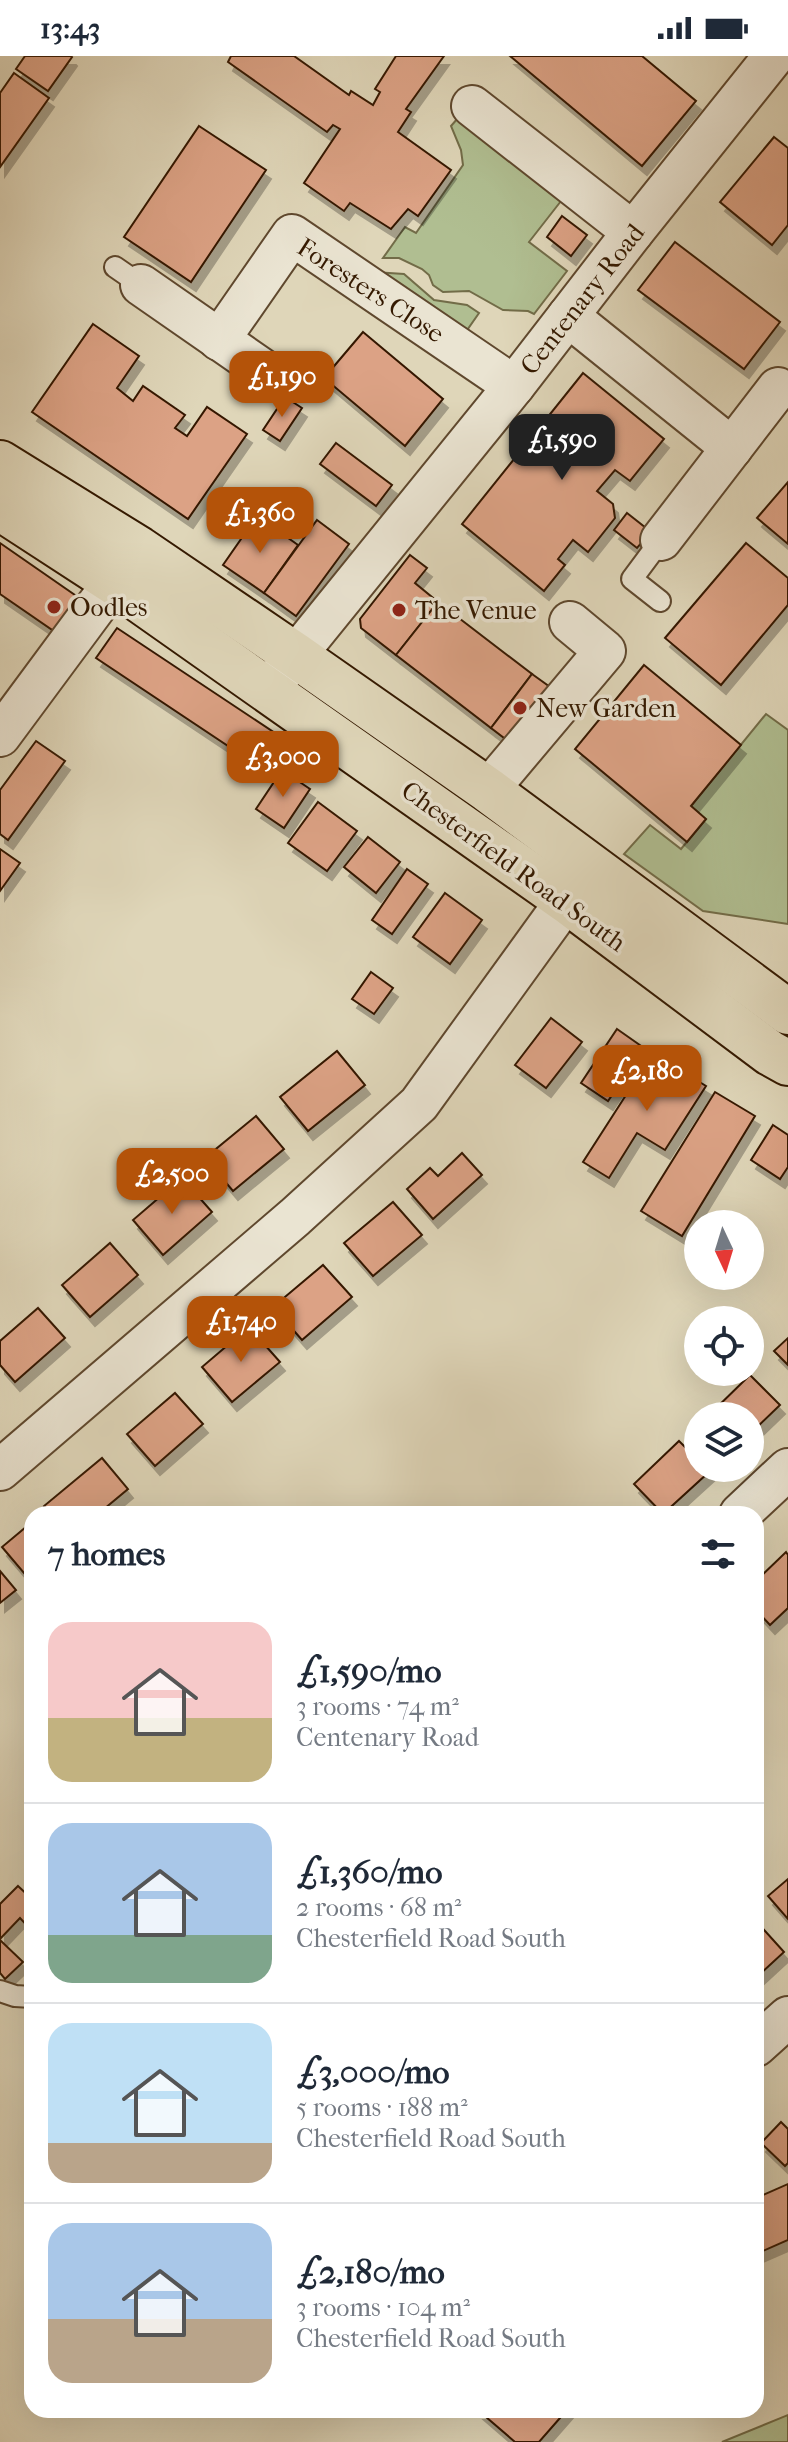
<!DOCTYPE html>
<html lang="en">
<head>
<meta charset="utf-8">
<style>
  body { margin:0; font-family:"IM FELL French Canon",serif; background:#f6f6f7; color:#1f2937; height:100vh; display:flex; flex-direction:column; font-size:30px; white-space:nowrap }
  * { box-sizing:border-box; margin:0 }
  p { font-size:26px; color:#747a83 }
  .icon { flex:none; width:44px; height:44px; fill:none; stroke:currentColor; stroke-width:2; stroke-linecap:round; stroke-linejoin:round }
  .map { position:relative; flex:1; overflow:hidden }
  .details { position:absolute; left:24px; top:1450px; width:740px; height:912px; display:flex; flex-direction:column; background:#fff; border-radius:24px; box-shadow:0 8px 32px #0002 }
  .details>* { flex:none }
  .needle { width:52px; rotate:176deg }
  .fabs { position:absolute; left:684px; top:1154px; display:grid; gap:16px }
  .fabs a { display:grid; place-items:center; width:80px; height:80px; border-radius:50%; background:#fff; box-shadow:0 8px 32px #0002; font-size:40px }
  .price { position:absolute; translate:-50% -68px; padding:0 18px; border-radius:16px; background:#b45309; color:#fff; font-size:26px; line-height:52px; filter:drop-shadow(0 2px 4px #0008) }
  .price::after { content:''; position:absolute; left:50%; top:48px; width:24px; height:18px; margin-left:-12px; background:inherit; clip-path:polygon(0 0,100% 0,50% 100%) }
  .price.selected { background:#222; color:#fff }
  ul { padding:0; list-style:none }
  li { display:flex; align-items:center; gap:24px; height:200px; padding:0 24px }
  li+li { border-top:2px solid #e0e1e3 }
  li span { display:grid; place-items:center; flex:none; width:224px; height:160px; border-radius:24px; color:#555 }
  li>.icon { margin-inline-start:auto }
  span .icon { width:96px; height:96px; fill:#fffc; stroke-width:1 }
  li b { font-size:34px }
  h2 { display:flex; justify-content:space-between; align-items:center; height:96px; padding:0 24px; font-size:34px }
  .status { display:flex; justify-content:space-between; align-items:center; height:56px; padding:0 40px; background:#fff; direction:ltr }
  .status svg { height:22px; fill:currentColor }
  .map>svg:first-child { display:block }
  .green { fill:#b0be91; stroke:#726c48; stroke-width:2 }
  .building { fill:#dca285; stroke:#341900; stroke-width:2; filter:url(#shadow) }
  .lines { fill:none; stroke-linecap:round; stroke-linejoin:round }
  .lane-casing { stroke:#5f482e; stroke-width:24 }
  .street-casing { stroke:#5f482e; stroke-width:44 }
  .primary-casing { stroke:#341900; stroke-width:48 }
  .lane { stroke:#eae4d2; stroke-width:20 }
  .street { stroke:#eae4d2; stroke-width:40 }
  .primary { stroke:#dfd6b9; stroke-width:44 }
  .poi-dot { fill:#8f2418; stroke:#eae4d2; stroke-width:3 }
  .labels { text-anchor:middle; stroke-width:7; stroke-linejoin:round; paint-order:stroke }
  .street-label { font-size:26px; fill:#341900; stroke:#eae4d2 }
  .poi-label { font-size:26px; fill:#341900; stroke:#eae4d2; text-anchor:start }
</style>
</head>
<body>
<div class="status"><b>13:43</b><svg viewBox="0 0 49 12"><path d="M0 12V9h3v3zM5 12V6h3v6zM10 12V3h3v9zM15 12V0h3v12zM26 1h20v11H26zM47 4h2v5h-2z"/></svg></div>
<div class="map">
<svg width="788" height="2386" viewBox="0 0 788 2386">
  <defs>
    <filter id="shadow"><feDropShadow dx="5" dy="9" stdDeviation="0" flood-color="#0004"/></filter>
  </defs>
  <rect width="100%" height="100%" fill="#dfd6b9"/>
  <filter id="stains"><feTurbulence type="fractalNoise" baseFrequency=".0025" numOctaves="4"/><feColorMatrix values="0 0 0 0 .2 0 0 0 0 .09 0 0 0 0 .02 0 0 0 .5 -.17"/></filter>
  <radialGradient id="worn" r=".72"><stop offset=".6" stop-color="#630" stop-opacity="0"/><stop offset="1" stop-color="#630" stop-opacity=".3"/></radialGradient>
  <g class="green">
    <polygon points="458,62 561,145 529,186 567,215 534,258 528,255 503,254 469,235 443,236 433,229 429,219 422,213 399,202 383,202 405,171 416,177 463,109 461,94 451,70"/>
    <polygon points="374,216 404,218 434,244 467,249 479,257 465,277"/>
    <polygon points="766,658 788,674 788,868 703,855 624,798 650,769 681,793 706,763 691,750"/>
    <polygon points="788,2359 788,2386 722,2386"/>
  </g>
  <g class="building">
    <polygon points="25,0 71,0 72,1 48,35 16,13"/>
    <polygon points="231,0 294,0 349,39 351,35 373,49 380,36 375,33 396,0 444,0 406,53 411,56 398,76 451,114 418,160 408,153 391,173 350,147 344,155 304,127 340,73 333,69 327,76 228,6"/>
    <polygon points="510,0 642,0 696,45 642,110"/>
    <polygon points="14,17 49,42 0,111 0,37"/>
    <polygon points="199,70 266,114 191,226 124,181"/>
    <polygon points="774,81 788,92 788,169 772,189 720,146"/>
    <polygon points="562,160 587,179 571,200 547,181"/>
    <polygon points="675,186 780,266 744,313 638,234"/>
    <polygon points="93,268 139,300 117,332 133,345 143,330 185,359 175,372 187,380 207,351 247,378 188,463 32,356"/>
    <polygon points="363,276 443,343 405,390 324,322"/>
    <polygon points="583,317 664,383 630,425 615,414 597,435 613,448 615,462 588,496 573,484 558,503 565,509 544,535 462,468"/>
    <polygon points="285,341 302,352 280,385 263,374"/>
    <polygon points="336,387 392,429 376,450 320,408"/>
    <polygon points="788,426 788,488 757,462"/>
    <polygon points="627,457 651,476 637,492 614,474"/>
    <polygon points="257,460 298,489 264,537 223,509"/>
    <polygon points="317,464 349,488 296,560 264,537"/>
    <polygon points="0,487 85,546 61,580 0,538"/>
    <polygon points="746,487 788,522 788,549 721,629 665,582"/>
    <polygon points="410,499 427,512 415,527 438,546 396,599 361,572 360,563"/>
    <polygon points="438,546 532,618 491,672 396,599"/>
    <polygon points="117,572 284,683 264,714 96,602"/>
    <polygon points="644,609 741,689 691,750 706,763 687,786 575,693"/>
    <polygon points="532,618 550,631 508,685 491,672"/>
    <polygon points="36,685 65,705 8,784 0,778 0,734"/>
    <polygon points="282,714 310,733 284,772 256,753"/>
    <polygon points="318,746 357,775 327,815 288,787"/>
    <polygon points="368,781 400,806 376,837 344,811"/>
    <polygon points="0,793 20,807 0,835"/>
    <polygon points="407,813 428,828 392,878 372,864"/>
    <polygon points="445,837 482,864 450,908 413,881"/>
    <polygon points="371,916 393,932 374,958 352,943"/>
    <polygon points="551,962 582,986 546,1032 515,1009"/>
    <polygon points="617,973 644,992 608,1045 581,1027"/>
    <polygon points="337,995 365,1029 308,1075 280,1041"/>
    <polygon points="653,997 706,1030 665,1094 637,1077 609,1122 583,1106"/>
    <polygon points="715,1036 755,1060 682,1180 641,1155"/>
    <polygon points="256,1060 284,1093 233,1135 205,1102"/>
    <polygon points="773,1069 788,1079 788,1111 780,1123 751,1104"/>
    <polygon points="462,1097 482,1119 433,1163 407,1133 430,1112 438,1120"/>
    <polygon points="182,1122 212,1156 163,1199 133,1164"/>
    <polygon points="393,1146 422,1179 373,1220 344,1187"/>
    <polygon points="110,1187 138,1219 90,1261 62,1229"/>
    <polygon points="323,1209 352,1241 302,1284 273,1251"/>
    <polygon points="38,1252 65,1282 15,1326 0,1309 0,1285"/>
    <polygon points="249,1271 280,1306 232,1346 202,1311"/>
    <polygon points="788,1282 788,1309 774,1295"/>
    <polygon points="750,1319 780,1349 750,1378 750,1360 708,1360"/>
    <polygon points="175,1337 203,1368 155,1410 127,1378"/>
    <polygon points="679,1385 698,1404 698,1412 706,1412 709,1416 663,1458 634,1428"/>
    <polygon points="102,1402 128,1433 98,1458 51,1458 44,1450"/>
    <polygon points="32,1466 32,1521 29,1523 2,1491"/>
    <polygon points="786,1496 788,1499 788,1552 770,1569 756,1554 756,1525"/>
    <polygon points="0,1515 16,1534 0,1547"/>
    <polygon points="788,1823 788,1863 768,1840"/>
    <polygon points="18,1830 32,1843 32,1875 20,1862 0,1883 0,1848"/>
    <polygon points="756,1865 784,1896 759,1919 756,1915"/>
    <polygon points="0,1884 23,1906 5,1923 0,1917"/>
    <polygon points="781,2066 788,2073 788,2107 785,2110 761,2087"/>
    <polygon points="788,2128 788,2184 756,2198 756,2142"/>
    <polygon points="567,2354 539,2386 515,2386 479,2355"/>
  </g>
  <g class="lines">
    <defs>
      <g id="lane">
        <polyline points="115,211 141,229"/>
        <polyline points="660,545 632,523 661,484"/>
        <polyline points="0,1935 15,1940 32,1941"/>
      </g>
      <g id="street">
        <polyline points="472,50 633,176"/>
        <polyline points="141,229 272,320"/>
        <polyline points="568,260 732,392"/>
        <polyline points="219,284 292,179 514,330"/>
        <polyline points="661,484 778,332"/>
        <polyline points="275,625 514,330 633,176 774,0"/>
        <polyline points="0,680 134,499"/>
        <polyline points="488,734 605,595 570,566"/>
        <polyline points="0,1414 295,1161 419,1048 584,820"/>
        <polyline points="740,1458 788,1413"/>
        <polyline points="756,1990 788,1961"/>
      </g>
      <g id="primary">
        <polyline points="0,407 139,493 295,599 488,734 788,956"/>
        <polyline points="0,452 114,526 567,845 770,997 788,1007"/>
      </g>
    </defs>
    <use href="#lane" class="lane-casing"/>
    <use href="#street" class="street-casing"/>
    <use href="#primary" class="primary-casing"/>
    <use href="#lane" class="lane"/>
    <use href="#street" class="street"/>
    <use href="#primary" class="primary"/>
  </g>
  <g class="poi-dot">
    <circle cx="54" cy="551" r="8"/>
    <circle cx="399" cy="554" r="8"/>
    <circle cx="520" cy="652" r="8"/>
  </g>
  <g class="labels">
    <g class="street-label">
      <text transform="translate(371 234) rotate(33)" y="9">Foresters Close</text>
      <text transform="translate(582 243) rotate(-52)" y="9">Centenary Road</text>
      <text transform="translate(514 810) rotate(36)" y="9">Chesterfield Road South</text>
    </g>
    <g class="poi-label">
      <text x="70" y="560">Oodles</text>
      <text x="415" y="563">The Venue</text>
      <text x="536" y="661">New Garden</text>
    </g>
  </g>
  <rect width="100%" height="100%" filter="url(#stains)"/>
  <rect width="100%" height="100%" fill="url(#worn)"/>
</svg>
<div class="fabs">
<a><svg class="needle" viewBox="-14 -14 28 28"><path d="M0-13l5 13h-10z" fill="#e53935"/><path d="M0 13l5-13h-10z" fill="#747a83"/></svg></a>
<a><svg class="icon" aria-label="locate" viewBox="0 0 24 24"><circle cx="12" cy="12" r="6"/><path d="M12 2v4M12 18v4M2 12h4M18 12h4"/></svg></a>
<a><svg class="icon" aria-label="layers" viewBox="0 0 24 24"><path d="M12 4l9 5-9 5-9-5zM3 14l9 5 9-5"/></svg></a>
</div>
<b class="price" style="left:282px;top:363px">£1,190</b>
<b class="price selected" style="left:562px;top:426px">£1,590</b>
<b class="price" style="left:260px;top:499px">£1,360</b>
<b class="price" style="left:283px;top:743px">£3,000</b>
<b class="price" style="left:647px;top:1057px">£2,180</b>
<b class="price" style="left:172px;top:1160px">£2,500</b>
<b class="price" style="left:241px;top:1308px">£1,740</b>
<section class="details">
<h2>7 homes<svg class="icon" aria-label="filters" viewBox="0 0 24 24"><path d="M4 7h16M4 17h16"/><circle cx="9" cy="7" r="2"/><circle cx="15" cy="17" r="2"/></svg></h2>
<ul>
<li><span style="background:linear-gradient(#f6c9c9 60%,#c2b280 0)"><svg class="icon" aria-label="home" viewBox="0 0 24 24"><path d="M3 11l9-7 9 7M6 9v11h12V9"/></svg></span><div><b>£1,590/mo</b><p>3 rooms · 74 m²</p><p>Centenary Road</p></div></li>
<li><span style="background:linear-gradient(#a9c7e8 70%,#7fa58c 0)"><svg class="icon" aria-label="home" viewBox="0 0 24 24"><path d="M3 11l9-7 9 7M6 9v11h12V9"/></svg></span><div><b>£1,360/mo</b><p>2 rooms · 68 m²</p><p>Chesterfield Road South</p></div></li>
<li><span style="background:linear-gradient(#bfe0f5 75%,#b9a48a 0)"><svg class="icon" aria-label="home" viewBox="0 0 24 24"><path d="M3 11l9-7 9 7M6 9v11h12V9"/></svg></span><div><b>£3,000/mo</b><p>5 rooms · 188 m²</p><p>Chesterfield Road South</p></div></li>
<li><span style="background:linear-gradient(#a9c7e8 60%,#b9a48a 0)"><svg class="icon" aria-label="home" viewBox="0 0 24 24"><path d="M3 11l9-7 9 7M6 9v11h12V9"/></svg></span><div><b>£2,180/mo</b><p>3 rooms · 104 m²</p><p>Chesterfield Road South</p></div></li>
</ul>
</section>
</div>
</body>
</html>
